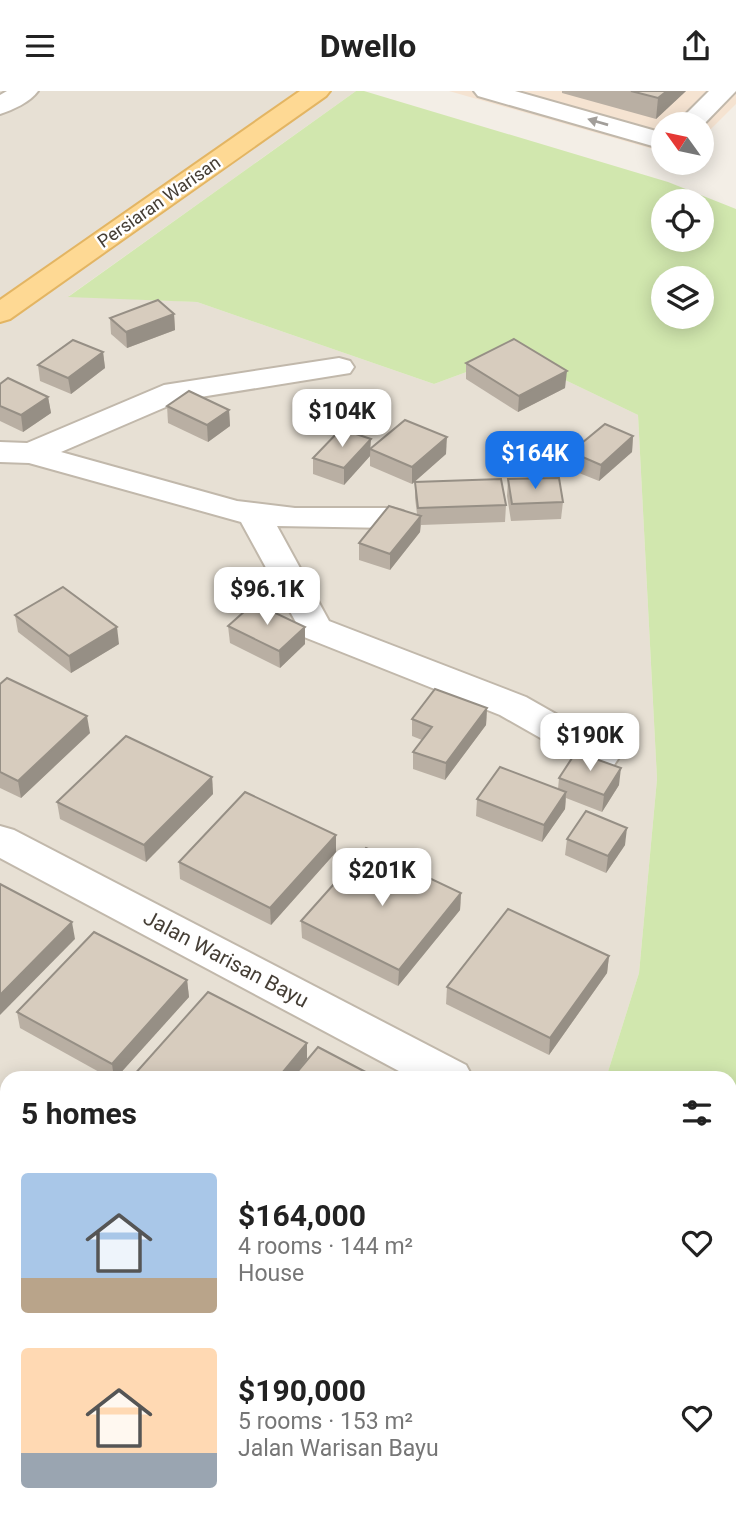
<!DOCTYPE html>
<html lang="en">
<head>
<meta charset="utf-8">
<style>
  body { margin:0; font-family:Roboto,sans-serif; background:#f2f2f2; color:#222; height:100vh; display:flex; flex-direction:column; font-size:26px; white-space:nowrap }
  * { box-sizing:border-box; margin:0 }
  p { font-size:23px; color:#767676 }
  .icon { flex:none; width:38px; height:38px; fill:none; stroke:currentColor; stroke-width:2; stroke-linecap:round; stroke-linejoin:round }
  .map { position:relative; flex:1; overflow:hidden }
  .panel { position:absolute; left:0px; top:980px; width:737px; height:448px; display:flex; flex-direction:column; background:#fff; border-radius:21px 21px 0 0; box-shadow:0 4px 18px #0003 }
  .panel>* { flex:none }
  .needle { width:46px; rotate:303deg }
  .tools { position:absolute; left:651px; top:21px; display:grid; gap:14px }
  .tools a { display:grid; place-items:center; width:63px; height:63px; border-radius:50%; background:#fff; box-shadow:0 4px 18px #0003; font-size:35px }
  .price { position:absolute; translate:-50% -60px; padding:0 16px; border-radius:14px; background:#fff; color:#222; font-size:23px; line-height:46px; filter:drop-shadow(0 2px 4px #0008) }
  .price::after { content:''; position:absolute; left:50%; top:42px; width:21px; height:16px; margin-left:-10px; background:inherit; clip-path:polygon(0 0,100% 0,50% 100%) }
  .price.current { background:#1a73e8; color:#fff }
  ul { padding:0; list-style:none }
  li { display:flex; align-items:center; gap:21px; height:175px; padding:0 21px }
  li span { display:grid; place-items:center; flex:none; width:196px; height:140px; border-radius:7px; color:#555 }
  li>.icon { margin-inline-start:auto }
  span .icon { width:84px; height:84px; fill:#fffc; stroke-width:1 }
  li b { font-size:30px }
  h2 { display:flex; justify-content:space-between; align-items:center; height:84px; padding:0 21px; font-size:30px }
  header { display:flex; justify-content:space-between; align-items:center; height:91px; padding:0 21px; background:#fff; font-size:32px; font-weight:700 }
  .map>svg:first-child { display:block }
  .residential { fill:#e7e0d4 }
  .commercial { fill:#f5e3d1 }
  .green { fill:#d1e7ae; fill-rule:evenodd }
  .lines { fill:none; stroke-linecap:round; stroke-linejoin:round }
  .minor-casing { stroke:#c1b8ab; stroke-width:4 }
  .major-casing { stroke:#e3b563; stroke-width:4 }
  .minor { fill:#fff; fill-rule:evenodd }
  .major { fill:#fed994; fill-rule:evenodd }
  .wall { fill:#b9afa3 }
  .shaded-wall { fill:#968f85 }
  .building { fill:#d7ccbe; stroke:#968f85; stroke-width:2 }
  .oneway { fill:#a29e9a }
  .labels { text-anchor:middle; stroke-width:5; stroke-linejoin:round; paint-order:stroke }
  .far-street-label { font-size:18px; fill:#453e35; stroke:#fff }
  .street-label { font-size:21px; fill:#453e35; stroke:#fff }
</style>
</head>
<body>
<header><svg class="icon" aria-label="menu" viewBox="0 0 24 24"><path d="M4 6h16M4 12h16M4 18h16"/></svg>Dwello<svg class="icon" aria-label="share" viewBox="0 0 24 24"><path d="M12 15V3M7 8l5-5 5 5M5 13v7h14v-7"/></svg></header>
<div class="map">
<svg width="736" height="1428" viewBox="0 0 736 1428">
  <rect width="100%" height="100%" fill="#f3eee6"/>
  <polygon class="residential" points="0,0 356,0 69,205 197,211 434,293 513,264 638,324 657,688 639,882 606,987 7,987 7,1421 730,1421 730,1397 736,1401 736,1428 0,1428"/>
  <polygon class="commercial" points="449,0 736,0 736,13 702,47 702,33 663,33 663,61"/>
  <g class="green">
    <path d="M356,0H364L668,91L736,118V1401L730,1397V987H606L639,882L657,688L638,324L513,264L434,293L197,211L68,206ZM663,110H702V149H663ZM663,187H702V226H663Z"/>
    <polygon points="0,1006 7,1010 7,1421 706,1421 718,1428 0,1428"/>
  </g>
  <g class="lines">
    <defs>
      <g id="minor">
        <path d="M7,0H38C30,11 13,19 0,23V4Z"/>
        <polygon points="474,0 515,0 663,42 663,58 478,5"/>
        <polygon points="709,0 736,0 702,35 676,33"/>
        <polygon points="339,267 350,270 354,276 350,282 182,309 61,361 237,410 295,417 391,417 403,420 408,427 403,434 391,437 277,435 329,530 526,606 614,656 620,665 614,674 601,678 588,674 500,624 304,546 241,431 29,372 0,371 0,351 27,352 164,294"/>
        <polygon points="0,735 14,739 466,974 473,987 412,987 0,767"/>
      </g>
      <polygon id="major" points="300,0 330,0 326,5 10,228 0,231 0,209"/>
    </defs>
    <use href="#minor" class="minor-casing"/>
    <use href="#major" class="major-casing"/>
    <use href="#minor" class="minor"/>
    <use href="#major" class="major"/>
  </g>
  <g class="wall">
    <polygon points="562,0 686,0 656,28 562,2"/>
    <polygon points="174,223 175,239 127,257 111,243 110,227"/>
    <polygon points="103,261 105,277 71,303 40,290 38,274"/>
    <polygon points="466,272 565,297 518,321 466,288"/>
    <polygon points="0,293 48,306 51,322 23,341 0,330"/>
    <polygon points="167,315 229,319 230,335 208,351 168,332"/>
    <polygon points="633,345 632,361 599,390 569,378 571,361"/>
    <polygon points="371,358 446,363 412,393 370,375 370,365 344,394 313,383 313,367"/>
    <polygon points="508,388 563,411 561,428 511,430 507,405"/>
    <polygon points="415,391 506,414 505,431 421,434 420,441 390,479 359,469 359,452 417,423 415,407"/>
    <polygon points="15,524 119,553 71,582 18,541"/>
    <polygon points="228,535 305,553 280,577 230,552"/>
    <polygon points="0,593 90,642 21,707 0,697"/>
    <polygon points="487,617 486,634 445,689 413,678 413,661 422,649 412,645 412,628"/>
    <polygon points="212,686 213,703 146,771 60,728 57,711"/>
    <polygon points="559,687 619,694 602,721 566,707 565,718 542,751 476,725 477,708 558,698"/>
    <polygon points="567,748 625,754 606,782 565,764"/>
    <polygon points="336,761 271,834 180,788 179,771"/>
    <polygon points="461,802 460,819 398,895 302,847 301,830"/>
    <polygon points="609,865 607,882 549,964 446,913 447,896"/>
    <polygon points="187,889 189,906 116,987 110,987 20,937 17,921"/>
  </g>
  <g class="shaded-wall">
    <polygon points="667,0 686,0 656,28 658,7"/>
    <polygon points="174,223 175,239 127,257 126,241"/>
    <polygon points="103,261 105,277 71,303 68,287"/>
    <polygon points="567,280 565,297 518,321 519,305"/>
    <polygon points="48,306 51,322 23,341 21,324"/>
    <polygon points="229,319 230,335 208,351 207,334"/>
    <polygon points="633,345 632,361 599,390 601,374"/>
    <polygon points="447,346 446,363 412,393 412,376"/>
    <polygon points="371,348 370,365 344,394 344,377"/>
    <polygon points="421,425 420,441 390,479 390,463"/>
    <polygon points="117,536 119,553 71,582 69,565"/>
    <polygon points="305,536 305,553 280,577 279,560"/>
    <polygon points="487,617 486,634 445,689 446,672"/>
    <polygon points="87,625 90,642 21,707 18,690"/>
    <polygon points="621,677 619,694 602,721 604,704"/>
    <polygon points="212,686 213,703 146,771 144,754"/>
    <polygon points="566,701 565,718 542,751 544,734"/>
    <polygon points="627,737 625,754 606,782 608,765"/>
    <polygon points="336,744 336,761 271,834 270,817"/>
    <polygon points="461,802 460,819 398,895 399,879"/>
    <polygon points="72,831 75,848 0,924 0,904"/>
    <polygon points="609,865 607,882 549,964 550,947"/>
    <polygon points="187,889 189,906 116,987 114,987 112,973"/>
    <polygon points="307,952 307,968 292,987 278,987"/>
  </g>
  <g class="building">
    <polygon points="631,0 667,0 658,7"/>
    <polygon points="158,209 174,223 126,241 110,227"/>
    <polygon points="514,248 567,280 519,305 466,272"/>
    <polygon points="73,249 103,261 68,287 38,274"/>
    <polygon points="8,287 48,306 21,324 0,315 0,293"/>
    <polygon points="189,300 229,319 207,334 167,315"/>
    <polygon points="405,329 447,346 412,376 370,358"/>
    <polygon points="605,333 633,345 601,374 571,361"/>
    <polygon points="341,338 371,348 344,377 313,367"/>
    <polygon points="559,387 563,411 512,413 508,388"/>
    <polygon points="501,388 506,414 418,417 415,391"/>
    <polygon points="389,415 421,425 390,463 359,452"/>
    <polygon points="63,496 117,536 69,565 15,524"/>
    <polygon points="254,512 305,536 279,560 228,535"/>
    <polygon points="7,587 87,625 18,690 0,681 0,593"/>
    <polygon points="435,598 487,617 446,672 413,661 432,636 412,628"/>
    <polygon points="126,645 212,686 144,754 57,711"/>
    <polygon points="576,661 621,677 604,704 559,687"/>
    <polygon points="500,676 566,701 544,734 477,708"/>
    <polygon points="245,701 336,744 270,817 179,771"/>
    <polygon points="586,720 627,737 608,765 567,748"/>
    <polygon points="366,757 461,802 399,879 301,830"/>
    <polygon points="0,793 72,831 0,904"/>
    <polygon points="508,818 609,865 550,947 447,896"/>
    <polygon points="94,841 187,889 112,973 17,921"/>
    <polygon points="208,901 307,952 278,987 137,987 133,985"/>
    <polygon points="318,956 377,987 292,987"/>
  </g>
  <defs><path id="oneway-solid" d="M-6-.8H1V-3.2L6.5 0L1 3.2V.8H-6Z" transform="scale(1.75)"/></defs>
  <use class="oneway" href="#oneway-solid" transform="translate(598 31) rotate(-164)"/>
  <g class="labels">
    <g class="far-street-label">
      <text transform="translate(159 111) rotate(-35)" y="6">Persiaran Warisan</text>
    </g>
    <g class="street-label">
      <text transform="translate(226 868) rotate(28)" y="7">Jalan Warisan Bayu</text>
    </g>
  </g>
</svg>
<div class="tools">
<a><svg class="needle" viewBox="-14 -14 28 28"><path d="M0-13l5 13h-10z" fill="#e53935"/><path d="M0 13l5-13h-10z" fill="#767676"/></svg></a>
<a><svg class="icon" aria-label="locate" viewBox="0 0 24 24"><circle cx="12" cy="12" r="6"/><path d="M12 2v4M12 18v4M2 12h4M18 12h4"/></svg></a>
<a><svg class="icon" aria-label="layers" viewBox="0 0 24 24"><path d="M12 4l9 5-9 5-9-5zM3 14l9 5 9-5"/></svg></a>
</div>
<b class="price" style="left:342px;top:358px">$104K</b>
<b class="price current" style="left:535px;top:400px">$164K</b>
<b class="price" style="left:267px;top:536px">$96.1K</b>
<b class="price" style="left:590px;top:682px">$190K</b>
<b class="price" style="left:382px;top:817px">$201K</b>
<section class="panel">
<h2>5 homes<svg class="icon" aria-label="filters" viewBox="0 0 24 24"><path d="M4 7h16M4 17h16"/><circle cx="9" cy="7" r="2"/><circle cx="15" cy="17" r="2"/></svg></h2>
<ul>
<li><span style="background:linear-gradient(#a9c7e8 75%,#b9a48a 0)"><svg class="icon" aria-label="home" viewBox="0 0 24 24"><path d="M3 11l9-7 9 7M6 9v11h12V9"/></svg></span><div><b>$164,000</b><p>4 rooms · 144 m²</p><p>House</p></div><svg class="icon" aria-label="heart" viewBox="0 0 24 24"><path d="M12 20l-8-8c-3-5 5-10 8-4 3-6 11-1 8 4z"/></svg></li>
<li><span style="background:linear-gradient(#ffd9b3 75%,#9aa5b1 0)"><svg class="icon" aria-label="home" viewBox="0 0 24 24"><path d="M3 11l9-7 9 7M6 9v11h12V9"/></svg></span><div><b>$190,000</b><p>5 rooms · 153 m²</p><p>Jalan Warisan Bayu</p></div><svg class="icon" aria-label="heart" viewBox="0 0 24 24"><path d="M12 20l-8-8c-3-5 5-10 8-4 3-6 11-1 8 4z"/></svg></li>
</ul>
</section>
</div>
</body>
</html>
